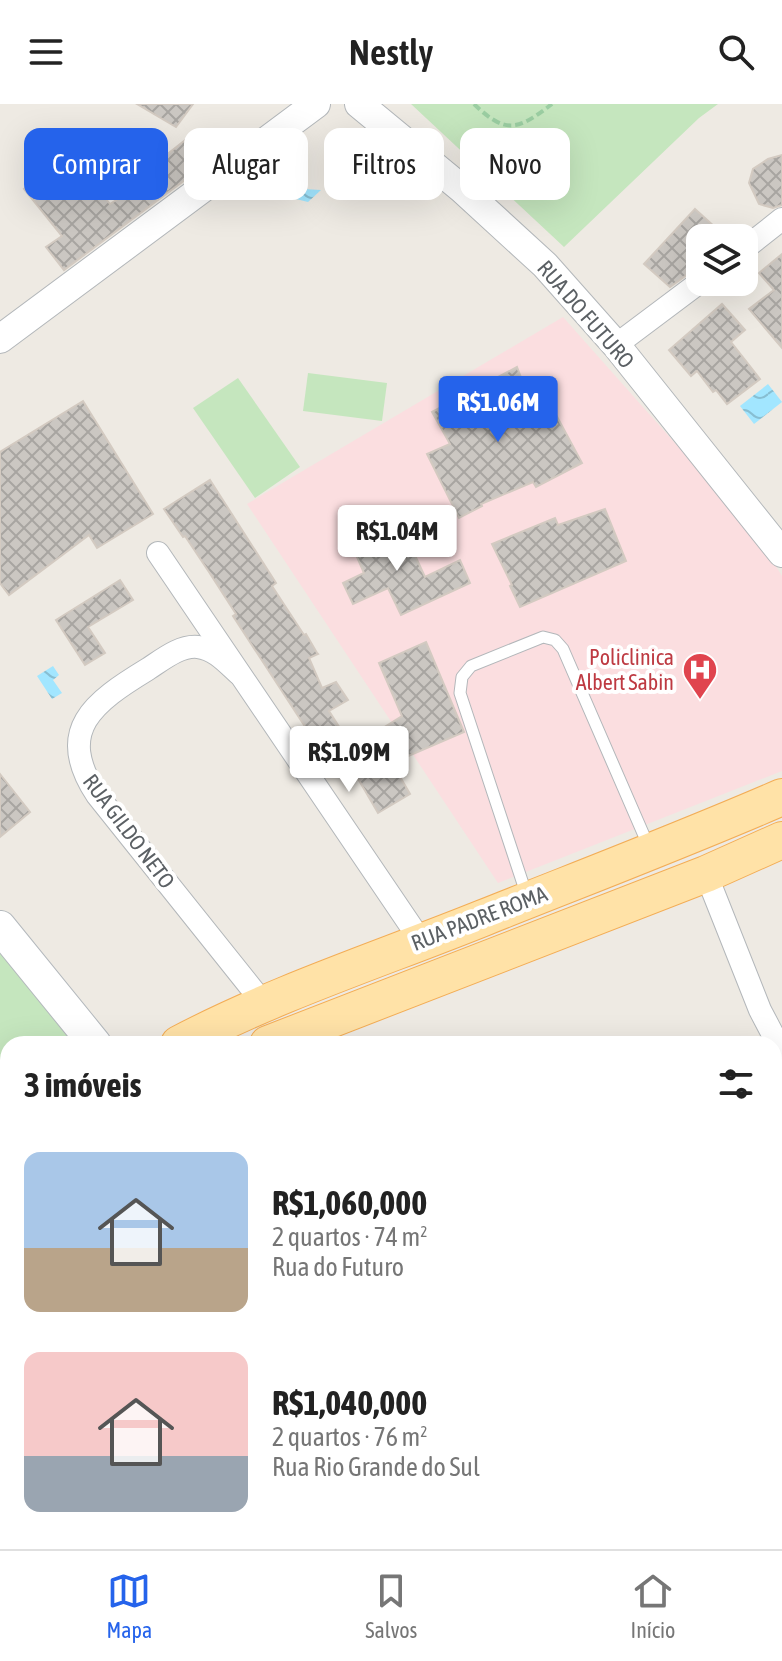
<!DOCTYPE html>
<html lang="pt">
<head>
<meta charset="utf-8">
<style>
  body { margin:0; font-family:"Asap Condensed",sans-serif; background:#f2f2f2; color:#222; height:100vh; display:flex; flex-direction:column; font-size:30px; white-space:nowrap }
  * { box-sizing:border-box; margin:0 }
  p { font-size:26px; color:#767676 }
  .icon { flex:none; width:44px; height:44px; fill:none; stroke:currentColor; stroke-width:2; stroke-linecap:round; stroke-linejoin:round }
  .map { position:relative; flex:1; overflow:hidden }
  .panel { position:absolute; left:0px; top:932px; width:782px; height:514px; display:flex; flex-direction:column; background:#fff; border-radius:24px 24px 0 0; box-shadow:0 8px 32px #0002 }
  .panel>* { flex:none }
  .hud { position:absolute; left:24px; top:24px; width:734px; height:72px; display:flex; gap:16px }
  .fabs { position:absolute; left:686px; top:120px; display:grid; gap:16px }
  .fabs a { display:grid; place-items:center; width:72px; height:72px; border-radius:16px; background:#fff; box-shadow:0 8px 32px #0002; font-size:40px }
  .price { position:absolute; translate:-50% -68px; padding:0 18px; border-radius:8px; background:#fff; color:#222; font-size:26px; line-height:52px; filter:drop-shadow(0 2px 4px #0008) }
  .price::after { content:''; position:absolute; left:50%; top:48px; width:24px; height:18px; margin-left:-12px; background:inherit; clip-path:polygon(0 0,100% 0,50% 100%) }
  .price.active { background:#2563eb; color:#fff }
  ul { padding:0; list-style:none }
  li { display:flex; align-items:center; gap:24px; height:200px; padding:0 24px }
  li span { display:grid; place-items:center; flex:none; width:224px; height:160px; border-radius:16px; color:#555 }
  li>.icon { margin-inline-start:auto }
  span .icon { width:96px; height:96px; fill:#fffc; stroke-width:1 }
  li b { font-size:34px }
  h2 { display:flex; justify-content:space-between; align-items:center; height:96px; padding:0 24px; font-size:34px }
  .tag { padding:0 28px; border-radius:16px; background:#fff; box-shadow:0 8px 32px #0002; font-size:28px; line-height:72px }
  .tag.active { background:#2563eb; color:#fff }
  header { display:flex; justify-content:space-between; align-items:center; height:104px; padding:0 24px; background:#fff; font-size:36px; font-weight:600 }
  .menu { display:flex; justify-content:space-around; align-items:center; height:112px; border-top:2px solid #e0e0e0; background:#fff; font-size:22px; color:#767676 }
  .menu a { display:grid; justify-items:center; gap:4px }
  .menu .active { color:#2563eb }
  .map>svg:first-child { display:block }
  .medical { fill:#fbdee0 }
  .green { fill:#c5e6be }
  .water { fill:url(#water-waves) }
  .building { fill:url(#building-cross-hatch); stroke:#d3cac1; stroke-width:2 }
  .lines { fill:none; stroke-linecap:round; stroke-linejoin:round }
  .service-casing { stroke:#b3b7ba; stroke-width:13 }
  .minor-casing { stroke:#b3b7ba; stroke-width:24 }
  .tertiary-casing { stroke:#b3b7ba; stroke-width:30 }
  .secondary-casing { stroke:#b4b9bd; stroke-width:34 }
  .primary-casing { stroke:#f3ad56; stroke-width:38 }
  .path { stroke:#9bcea2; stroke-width:4; stroke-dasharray:8 4; stroke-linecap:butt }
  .service { stroke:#fff; stroke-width:11 }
  .minor { stroke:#fff; stroke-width:22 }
  .tertiary { stroke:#fff; stroke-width:28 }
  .secondary { stroke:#fff; stroke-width:32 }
  .primary { stroke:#ffe2a7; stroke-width:36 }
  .labels { text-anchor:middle; stroke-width:8; stroke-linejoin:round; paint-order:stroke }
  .street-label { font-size:22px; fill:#5b6064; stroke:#fff }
  .health-label { font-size:22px; fill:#be3a42; stroke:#fff; text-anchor:end }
</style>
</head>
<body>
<header><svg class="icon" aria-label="menu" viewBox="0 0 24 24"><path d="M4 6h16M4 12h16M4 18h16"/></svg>Nestly<svg class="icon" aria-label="search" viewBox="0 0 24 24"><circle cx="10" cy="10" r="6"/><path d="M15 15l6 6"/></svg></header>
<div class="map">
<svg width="782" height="1445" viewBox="0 0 782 1445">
  <defs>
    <pattern id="water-waves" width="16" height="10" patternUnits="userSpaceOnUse" patternTransform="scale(2)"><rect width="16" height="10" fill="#a2e6ff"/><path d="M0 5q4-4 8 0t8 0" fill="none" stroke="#87bed2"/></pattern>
    <pattern id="building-cross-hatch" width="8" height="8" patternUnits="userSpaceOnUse" patternTransform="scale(2)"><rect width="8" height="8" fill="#cbc7c2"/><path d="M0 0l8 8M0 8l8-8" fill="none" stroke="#a8a5a1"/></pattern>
  </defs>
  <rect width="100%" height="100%" fill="#eeeae3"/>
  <polygon class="medical" points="563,213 754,428 782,472 782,667 498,779 247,400"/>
  <g class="green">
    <polygon points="411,0 718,0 699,14 564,143"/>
    <polygon points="308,269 387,279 382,317 303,307"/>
    <polygon points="238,274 300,363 255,394 193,304"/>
    <polygon points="0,843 73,940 8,940 8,1036 0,1042"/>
  </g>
  <g class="water">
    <polygon points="295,68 304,85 321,86 308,98 296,95 285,79"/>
    <polygon points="768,280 782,298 754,320 740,302"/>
    <polygon points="53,562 59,571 53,576 62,589 52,595 37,572"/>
  </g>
  <g class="building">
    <polygon points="137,0 193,0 176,23"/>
    <polygon points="193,30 213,55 64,166 46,143 62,132 24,85 53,62 58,69 68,62 86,86 94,80 110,100 155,71 151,63"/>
    <polygon points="782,51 782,101 773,104 759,100 749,79 753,65 768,55"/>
    <polygon points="695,105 727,134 700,134 700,156 688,170 670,183 644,160"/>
    <polygon points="782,150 782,244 749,205 774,186 759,169"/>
    <polygon points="722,200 745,226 731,238 760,275 727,300 716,286 713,288 697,267 691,272 669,246"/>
    <polygon points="517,263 537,315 554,307 582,359 536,383 533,378 481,400 482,402 459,414 427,350 450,340 432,308"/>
    <polygon points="83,297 153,410 97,444 89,431 9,491 0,479 0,348"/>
    <polygon points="210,376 276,479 272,482 304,531 306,530 317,549 318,550 309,554 322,584 336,578 348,596 329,607 352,643 328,658 233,512 236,510 209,468 185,432 183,433 164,405"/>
    <polygon points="605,405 626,457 520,503 510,482 512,481 492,440 555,414 558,421"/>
    <polygon points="376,415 395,454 412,445 425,473 460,456 470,479 401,511 388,484 353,500 343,479 364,469 347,430"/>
    <polygon points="120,476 133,496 88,523 105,549 85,561 56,516"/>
    <polygon points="426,538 464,628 392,659 410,690 378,709 343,649 402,612 379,559"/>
    <polygon points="0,670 30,708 0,733"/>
  </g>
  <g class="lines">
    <defs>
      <polyline id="service" points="527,792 460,589 462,573 471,562 543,533 555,536 563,545 649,743"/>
      <g id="minor">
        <polyline points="744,145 782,115"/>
        <polyline points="616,241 700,178"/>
        <polyline points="158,449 421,837"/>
        <path d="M239,570C227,559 215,545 198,543C180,541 162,556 148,565C94,598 54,626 97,691L264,900"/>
        <polyline points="706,770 760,906 782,948"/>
        <polyline points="0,1172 8,1181"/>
        <polyline points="774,1298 782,1294"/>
        <polyline points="0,1388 8,1391"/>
        <polyline points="251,1445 257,1438"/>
      </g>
      <g id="tertiary">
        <polyline points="359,0 462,85 545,161 616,241 782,449"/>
        <polyline points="0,235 316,0"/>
      </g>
      <g id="secondary">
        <polyline points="0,823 95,940"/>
        <polyline points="587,1438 595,1445"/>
      </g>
      <g id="primary">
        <path d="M179,940C276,889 381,855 483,814C583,774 683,736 782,693"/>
        <polyline points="268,940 706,770 782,736"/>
        <polyline points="0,1078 8,1071"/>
        <polyline points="0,1131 8,1123"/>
      </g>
    </defs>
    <use href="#service" class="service-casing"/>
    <use href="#minor" class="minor-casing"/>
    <use href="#tertiary" class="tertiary-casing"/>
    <use href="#secondary" class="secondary-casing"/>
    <use href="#primary" class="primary-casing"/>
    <path class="path" d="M474,0C506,31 518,26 552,0"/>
    <use href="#service" class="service"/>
    <use href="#minor" class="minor"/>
    <use href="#tertiary" class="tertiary"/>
    <use href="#secondary" class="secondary"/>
    <use href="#primary" class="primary"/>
  </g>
  <defs>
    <symbol id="hospital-pin" viewBox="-11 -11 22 30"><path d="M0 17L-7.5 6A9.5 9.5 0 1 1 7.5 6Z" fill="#e0444e" stroke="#fff"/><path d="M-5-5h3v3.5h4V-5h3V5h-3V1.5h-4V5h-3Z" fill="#fff"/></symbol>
  </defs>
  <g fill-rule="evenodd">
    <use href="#hospital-pin" x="680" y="546" width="40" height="54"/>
  </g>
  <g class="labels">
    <g class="street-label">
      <text transform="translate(586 210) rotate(49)" y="8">RUA DO FUTURO</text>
      <text transform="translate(129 727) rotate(53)" y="8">RUA GILDO NETO</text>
      <text transform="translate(479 814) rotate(-21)" y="8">RUA PADRE ROMA</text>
    </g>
    <g class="health-label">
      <text x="674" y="561">Policlinica<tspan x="674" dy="25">Albert Sabin</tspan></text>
    </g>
  </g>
</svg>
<div class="fabs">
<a><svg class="icon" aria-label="layers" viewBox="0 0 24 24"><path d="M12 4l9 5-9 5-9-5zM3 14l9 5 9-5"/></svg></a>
</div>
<b class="price active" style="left:498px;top:340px">R$1.06M</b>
<b class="price" style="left:397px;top:469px">R$1.04M</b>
<b class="price" style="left:349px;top:690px">R$1.09M</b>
<div class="hud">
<a class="tag active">Comprar</a>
<a class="tag">Alugar</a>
<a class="tag">Filtros</a>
<a class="tag">Novo</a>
</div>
<section class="panel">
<h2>3 imóveis<svg class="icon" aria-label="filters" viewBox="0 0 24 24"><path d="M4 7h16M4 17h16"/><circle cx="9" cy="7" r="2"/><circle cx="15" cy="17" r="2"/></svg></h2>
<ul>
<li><span style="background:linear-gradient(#a9c7e8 60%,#b9a48a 0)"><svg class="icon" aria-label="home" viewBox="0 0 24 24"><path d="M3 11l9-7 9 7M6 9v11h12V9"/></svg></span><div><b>R$1,060,000</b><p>2 quartos · 74 m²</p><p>Rua do Futuro</p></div></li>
<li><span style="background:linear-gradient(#f6c9c9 65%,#9aa5b1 0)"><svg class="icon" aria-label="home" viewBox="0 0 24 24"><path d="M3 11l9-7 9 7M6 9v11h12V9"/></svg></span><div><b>R$1,040,000</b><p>2 quartos · 76 m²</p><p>Rua Rio Grande do Sul</p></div></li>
</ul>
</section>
</div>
<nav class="menu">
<a class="active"><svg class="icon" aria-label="map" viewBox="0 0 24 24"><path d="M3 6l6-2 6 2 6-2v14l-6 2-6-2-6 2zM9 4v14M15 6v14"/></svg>Mapa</a>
<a><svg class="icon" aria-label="saved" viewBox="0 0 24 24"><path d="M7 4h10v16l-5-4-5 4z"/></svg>Salvos</a>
<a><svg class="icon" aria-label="home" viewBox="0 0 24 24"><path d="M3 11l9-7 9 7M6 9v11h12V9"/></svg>Início</a>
</nav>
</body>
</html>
